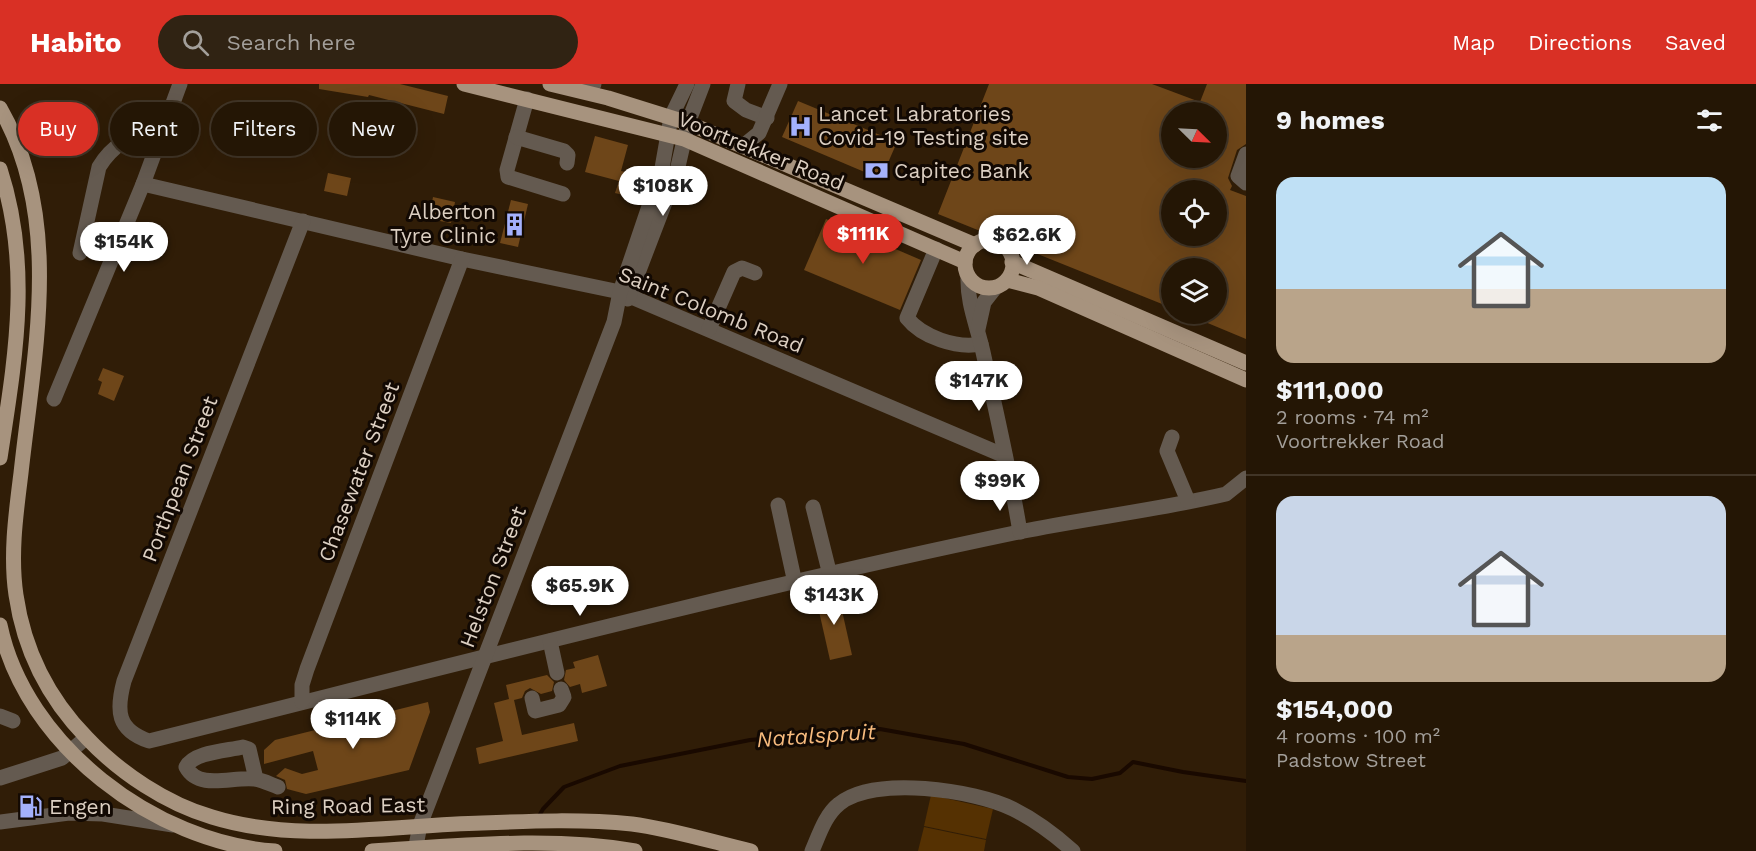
<!DOCTYPE html>
<html lang="en">
<head>
<meta charset="utf-8">
<style>
  body { margin:0; font-family:"Work Sans",sans-serif; background:#302313; color:#f1f3f6; height:100vh; display:flex; flex-direction:column; font-size:22px; white-space:nowrap }
  * { box-sizing:border-box; margin:0 }
  p { font-size:20px; color:#a39f9a }
  .icon { flex:none; width:33px; height:33px; fill:none; stroke:currentColor; stroke-width:2; stroke-linecap:round; stroke-linejoin:round }
  .map { position:relative; flex:1; overflow:hidden }
  .details { display:flex; flex-direction:column; background:#241605; width:510px }
  .details>* { flex:none }
  .banner { position:absolute; left:18px; top:18px; width:570px; height:54px; display:flex; gap:12px }
  .needle { width:39px; rotate:114deg }
  .buttons { position:absolute; left:1161px; top:18px; display:grid; gap:12px }
  .buttons a { display:grid; place-items:center; width:66px; height:66px; border-radius:50%; background:#241605; box-shadow:0 6px 24px #0002,0 0 0 2px #413527; font-size:30px }
  .price { position:absolute; translate:-50% -51px; padding:0 14px; border-radius:21px; background:#fff; color:#222; font-size:20px; line-height:39px; filter:drop-shadow(0 2px 3px #0008) }
  .price::after { content:''; position:absolute; left:50%; top:36px; width:18px; height:14px; margin-left:-9px; background:inherit; clip-path:polygon(0 0,100% 0,50% 100%) }
  .price.current { background:#d93025; color:#fff }
  ul { padding:0; list-style:none }
  li { display:grid; align-content:center; gap:12px; height:318px; padding:0 30px }
  li+li { border-top:2px solid #413527 }
  li span { display:grid; place-items:center; height:186px; border-radius:18px; color:#555 }
  li>.icon { margin-inline-start:auto }
  span .icon { width:108px; height:108px; fill:#fffc; stroke-width:1 }
  li b { font-size:26px }
  h2 { display:flex; justify-content:space-between; align-items:center; height:72px; padding:0 30px; font-size:26px }
  .chip { padding:0 21px; border-radius:27px; background:#241605; box-shadow:0 6px 24px #0002,0 0 0 2px #413527; font-size:21px; line-height:54px }
  .chip.current { background:#d93025; color:#fff }
  header { display:flex; align-items:center; gap:36px; box-sizing:border-box; height:84px; padding:0 30px; background:#d93025; color:#fff }
  header strong { font-size:28px }
  nav { display:flex; gap:33px; margin-inline-start:auto; font-size:21px }
  .search { width:420px; height:54px; background:#302313; display:flex; align-items:center; gap:15px; box-sizing:border-box; padding:0 21px; border-radius:33px; color:#a39f9a; font-size:22px }
  main { display:flex; flex:1; min-height:0 }
  .map>svg:first-child { display:block }
  .green { fill:#553102 }
  .lines { fill:none; stroke-linecap:round; stroke-linejoin:round }
  .stream { stroke:#190900; stroke-width:4 }
  .building { fill:#6e4619; fill-rule:evenodd }
  .minor { stroke:#645a50; stroke-width:15 }
  .major { stroke:#a7937e; stroke-width:15 }
  .labels { text-anchor:middle; stroke-width:6; stroke-linejoin:round; paint-order:stroke }
  .poi-label { font-size:21px; fill:#dccfc2; stroke:#120903; text-anchor:start }
  .street-label { font-size:21px; fill:#dccfc2; stroke:#120903 }
  .water-label { font-size:22px; font-style:italic; fill:#f7bb7e; stroke:#120903 }
</style>
</head>
<body>
<header>
<strong>Habito</strong>
<div class="search"><svg class="icon" aria-label="search" viewBox="0 0 24 24"><circle cx="10" cy="10" r="6"/><path d="M15 15l6 6"/></svg>Search here</div>
<nav><a>Map</a><a>Directions</a><a>Saved</a></nav>
</header>
<main>
<div class="map">
<svg width="1246" height="767" viewBox="0 0 1246 767">
  <rect width="100%" height="100%" fill="#301d07"/>
  <g class="green">
    <polygon points="931,711 993,725 986,755 924,742"/>
    <polygon points="924,743 986,756 984,767 918,767"/>
  </g>
  <g class="lines">
    <polyline class="stream" points="539,732 543,725 564,703 620,682 750,656 880,645 964,660 1068,693 1092,695 1120,689 1133,678 1183,688 1246,697"/>
  </g>
  <g class="building">
    <polygon points="319,0 400,0 448,12 444,30 369,11 368,13 319,5"/>
    <path d="M989,0H1152L1200,18L1207,0H1246V60L1237,66L1228,94L1232,102L1230,106L1246,112V255L1186,230H1216V184H1172V224L938,130ZM1172,28H1216V74H1172ZM1172,106H1216V152H1172Z"/>
    <polygon points="798,17 897,58 881,95 782,53"/>
    <polygon points="595,52 628,61 621,87 641,92 635,114 615,109 619,97 585,88"/>
    <polygon points="328,89 351,94 347,112 324,107"/>
    <polygon points="433,113 455,118 451,139 429,135"/>
    <polygon points="511,116 528,120 518,163 500,159"/>
    <polygon points="826,135 921,176 900,226 804,186"/>
    <polygon points="103,284 124,292 114,317 98,310 102,298 98,296"/>
    <polygon points="838,509 852,571 830,576 816,514"/>
    <polygon points="598,571 607,602 582,609 580,600 570,603 564,596 566,586 575,584 573,578"/>
    <polygon points="547,591 554,598 552,607 541,610 530,604 525,607 522,614 514,616 522,651 574,639 578,657 479,680 476,664 503,657 494,619 509,615 506,601"/>
    <polygon points="428,618 430,628 409,686 306,710 287,705 285,696 276,692 285,684 302,690 318,686 313,667 264,680 264,666 275,656"/>
  </g>
  <g class="lines">
    <g class="minor">
      <polyline points="738,0 734,17 746,26 767,34"/>
      <polyline points="567,2 594,0"/>
      <polyline points="527,15 507,86 508,93 563,110"/>
      <polyline points="516,53 564,67 568,71 567,79"/>
      <polyline points="743,62 759,49 780,0"/>
      <polyline points="1246,70 1238,92 1246,99"/>
      <polyline points="143,100 462,175 620,208 1005,372"/>
      <path d="M303,137L124,597C116,627 117,646 149,657C438,585 727,509 1019,448C1087,434 1158,426 1226,410L1246,394"/>
      <path d="M936,165L907,234C922,253 957,265 981,260"/>
      <path d="M80,169L99,83C114,57 140,48 167,35"/>
      <path d="M968,192C967,220 977,241 983,268C996,328 1010,387 1020,448"/>
      <polyline points="628,215 677,87 688,39 703,0"/>
      <polyline points="709,245 734,188 742,184 755,189"/>
      <polyline points="978,245 984,218 995,204"/>
      <polyline points="54,315 143,100 180,0"/>
      <polyline points="1172,353 1167,367 1188,417"/>
      <polyline points="778,421 795,499"/>
      <polyline points="813,423 830,491"/>
      <polyline points="550,557 557,589"/>
      <polyline points="532,614 535,627 559,621 564,613 561,605"/>
      <polyline points="302,618 302,601 307,585 462,175"/>
      <polyline points="0,632 13,637"/>
      <polyline points="0,694 62,674 86,654"/>
      <path d="M256,695L249,665L243,663C226,667 194,668 186,683C199,707 233,692 255,695C262,696 270,700 278,703"/>
      <polyline points="0,738 69,729 103,730 173,741"/>
      <polyline points="415,767 420,741 614,238 620,208 662,84 671,33 687,0"/>
      <path d="M812,767C819,751 825,731 839,720C874,691 975,706 1013,725C1035,736 1055,751 1073,767"/>
    </g>
    <g class="major">
      <polyline points="464,0 684,55 965,178"/>
      <polyline points="550,0 608,14 688,39 975,161"/>
      <path d="M0,24C64,135 34,269 21,389C16,429 10,471 16,511C24,566 49,615 87,654C120,689 167,720 212,733C299,760 393,741 482,739C532,737 582,735 632,740C671,745 712,758 751,767"/>
      <path d="M0,85C32,183 15,275 0,374"/>
      <circle cx="989" cy="180" r="24"/>
      <polyline points="1012,178 1246,279"/>
      <polyline points="1007,196 1038,204 1246,296"/>
      <path d="M0,541C25,661 155,759 275,767"/>
      <path d="M372,767C456,762 552,752 635,767"/>
    </g>
  </g>
  <defs>
    <symbol id="hospital-bare" viewBox="-9 -9 18 18"><path d="M-5-5h3v3.5h4V-5h3V5h-3V1.5h-4V5h-3Z" fill="#a4b1fc" stroke="#120903" stroke-width="2.5" paint-order="stroke"/></symbol>
    <symbol id="bank-bare" viewBox="-9 -9 18 18"><path d="M-6-4H6V4H-6ZM0-2.3a2.3 2.3 0 1 0 0 4.6a2.3 2.3 0 1 0 0-4.6Z" fill="#a4b1fc" stroke="#120903" stroke-width="2.5" paint-order="stroke"/></symbol>
    <symbol id="building-bare" viewBox="-9 -9 18 18"><path d="M-4-6H4V6H1V3H-1V6H-4ZM-2.5-4.3h1.7v1.8h-1.7ZM.8-4.3h1.7v1.8H.8ZM-2.5-1h1.7V.8h-1.7ZM.8-1h1.7V.8H.8Z" fill="#a4b1fc" stroke="#120903" stroke-width="2.5" paint-order="stroke"/></symbol>
    <symbol id="fuel-bare" viewBox="-9 -9 18 18"><path d="M-5.5-6h7V0h2V4h1.3V-2.5L3-4.5l.8-.8L6-3V5H2.5V1h-1V6h-7ZM-4.2-4.7v3.2H.2V-4.7Z" fill="#a4b1fc" stroke="#120903" stroke-width="2.5" paint-order="stroke"/></symbol>
  </defs>
  <g fill-rule="evenodd">
    <use href="#hospital-bare" x="784" y="26" width="33" height="33"/>
    <use href="#bank-bare" x="860" y="70" width="33" height="33"/>
    <use href="#building-bare" x="498" y="124" width="33" height="33"/>
    <use href="#fuel-bare" x="14" y="706" width="33" height="33"/>
  </g>
  <g class="labels">
    <g class="poi-label">
      <text x="818" y="37">Lancet Labratories<tspan x="818" dy="24">Covid-19 Testing site</tspan></text>
      <text x="894" y="94">Capitec Bank</text>
      <text x="496" y="135" text-anchor="end">Alberton<tspan x="496" dy="24">Tyre Clinic</tspan></text>
      <text x="49" y="730">Engen</text>
    </g>
    <g class="street-label">
      <text transform="translate(761 67) rotate(22)" y="7">Voortrekker Road</text>
      <text transform="translate(711 226) rotate(22)" y="7">Saint Colomb Road</text>
      <text transform="translate(359 388) rotate(-69)" y="7">Chasewater Street</text>
      <text transform="translate(180 395) rotate(-69)" y="7">Porthpean Street</text>
      <text transform="translate(493 493) rotate(-69)" y="7">Helston Street</text>
      <text transform="translate(348 722) rotate(-1)" y="7">Ring Road East</text>
    </g>
    <g class="water-label">
      <text transform="translate(816 651) rotate(-4)" y="8">Natalspruit</text>
    </g>
  </g>
</svg>
<div class="buttons">
<a><svg class="needle" viewBox="-14 -14 28 28"><path d="M0-13l5 13h-10z" fill="#e53935"/><path d="M0 13l5-13h-10z" fill="#a39f9a"/></svg></a>
<a><svg class="icon" aria-label="locate" viewBox="0 0 24 24"><circle cx="12" cy="12" r="6"/><path d="M12 2v4M12 18v4M2 12h4M18 12h4"/></svg></a>
<a><svg class="icon" aria-label="layers" viewBox="0 0 24 24"><path d="M12 4l9 5-9 5-9-5zM3 14l9 5 9-5"/></svg></a>
</div>
<b class="price" style="left:663px;top:133px">$108K</b>
<b class="price current" style="left:863px;top:181px">$111K</b>
<b class="price" style="left:1027px;top:182px">$62.6K</b>
<b class="price" style="left:124px;top:189px">$154K</b>
<b class="price" style="left:979px;top:328px">$147K</b>
<b class="price" style="left:1000px;top:428px">$99K</b>
<b class="price" style="left:580px;top:533px">$65.9K</b>
<b class="price" style="left:834px;top:542px">$143K</b>
<b class="price" style="left:353px;top:666px">$114K</b>
<div class="banner">
<a class="chip current">Buy</a>
<a class="chip">Rent</a>
<a class="chip">Filters</a>
<a class="chip">New</a>
</div>
</div>
<section class="details">
<h2>9 homes<svg class="icon" aria-label="filters" viewBox="0 0 24 24"><path d="M4 7h16M4 17h16"/><circle cx="9" cy="7" r="2"/><circle cx="15" cy="17" r="2"/></svg></h2>
<ul>
<li><span style="background:linear-gradient(#bfe0f5 60%,#b9a48a 0)"><svg class="icon" aria-label="home" viewBox="0 0 24 24"><path d="M3 11l9-7 9 7M6 9v11h12V9"/></svg></span><div><b>$111,000</b><p>2 rooms · 74 m²</p><p>Voortrekker Road</p></div></li>
<li><span style="background:linear-gradient(#c9d6e8 75%,#b9a48a 0)"><svg class="icon" aria-label="home" viewBox="0 0 24 24"><path d="M3 11l9-7 9 7M6 9v11h12V9"/></svg></span><div><b>$154,000</b><p>4 rooms · 100 m²</p><p>Padstow Street</p></div></li>
</ul>
</section>
</main>
</body>
</html>
